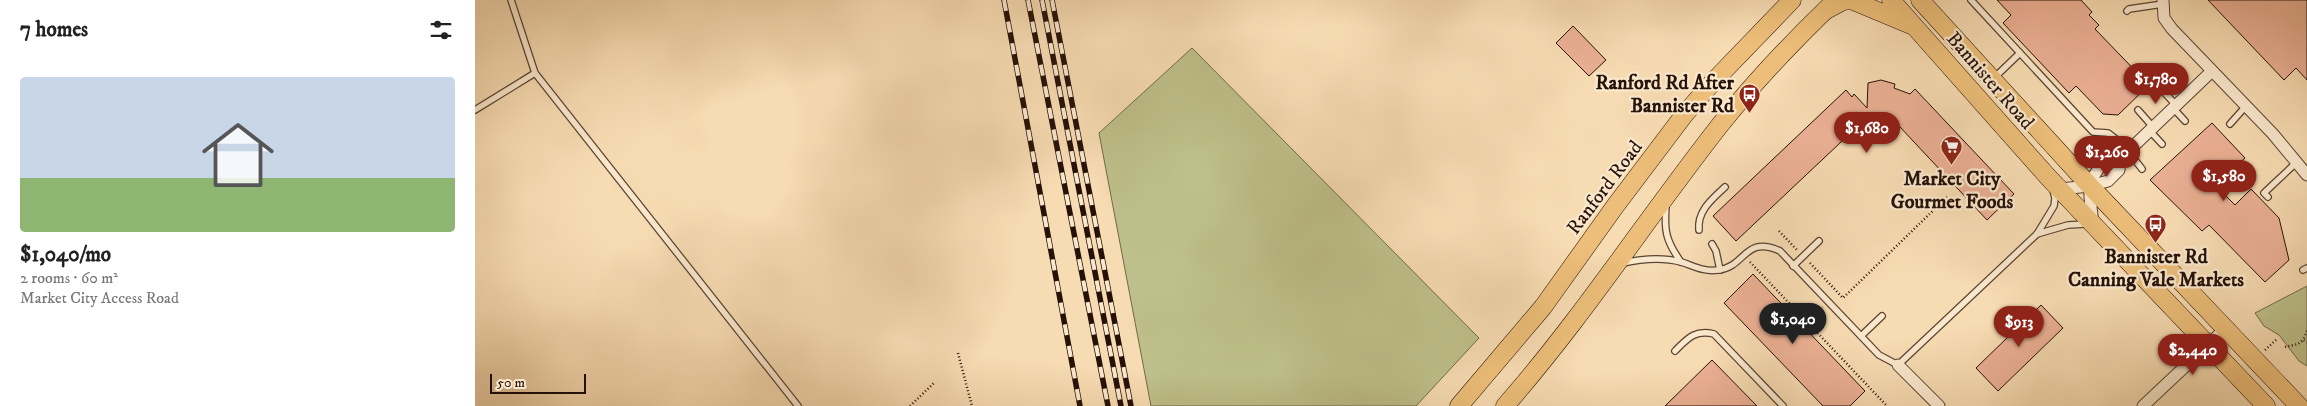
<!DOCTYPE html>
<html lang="en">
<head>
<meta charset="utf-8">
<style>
  body { margin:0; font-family:"IM FELL DW Pica",serif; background:#f2f2f2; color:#222; height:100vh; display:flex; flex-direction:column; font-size:19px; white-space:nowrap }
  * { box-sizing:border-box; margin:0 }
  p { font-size:16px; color:#767676 }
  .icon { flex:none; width:28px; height:28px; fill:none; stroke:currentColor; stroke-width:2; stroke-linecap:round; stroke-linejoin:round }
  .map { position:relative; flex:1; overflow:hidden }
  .details { display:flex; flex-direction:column; background:#fff; width:475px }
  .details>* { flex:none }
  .scale { position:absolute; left:15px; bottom:12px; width:96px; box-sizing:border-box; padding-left:5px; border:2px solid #261109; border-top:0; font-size:14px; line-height:18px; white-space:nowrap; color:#261109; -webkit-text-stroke:4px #fae8cd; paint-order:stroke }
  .price { position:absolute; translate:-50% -42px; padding:0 11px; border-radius:18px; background:#8f2418; color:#fff; font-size:16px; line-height:32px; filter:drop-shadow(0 1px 2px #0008) }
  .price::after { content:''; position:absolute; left:50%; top:30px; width:15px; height:11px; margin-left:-8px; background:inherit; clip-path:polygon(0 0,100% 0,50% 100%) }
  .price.selected { background:#222; color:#fff }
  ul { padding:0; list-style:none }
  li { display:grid; align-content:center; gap:10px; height:265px; padding:0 20px }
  li span { display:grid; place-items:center; height:155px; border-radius:5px; color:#555 }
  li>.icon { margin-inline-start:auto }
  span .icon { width:90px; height:90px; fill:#fffc; stroke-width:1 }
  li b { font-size:21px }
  h2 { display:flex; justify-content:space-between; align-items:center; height:60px; padding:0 20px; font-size:21px }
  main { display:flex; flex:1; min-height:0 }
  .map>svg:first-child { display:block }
  .green { fill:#bec08b; stroke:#72684a }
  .building { fill:#ebb094; stroke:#261109 }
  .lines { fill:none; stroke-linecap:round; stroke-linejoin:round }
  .lane-casing { stroke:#5a4433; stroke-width:8 }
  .street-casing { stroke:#5a4433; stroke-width:13 }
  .primary-casing { stroke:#261109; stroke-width:19 }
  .path { stroke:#261109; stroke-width:2.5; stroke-dasharray:1 2.5; stroke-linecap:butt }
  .lane { stroke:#fae8cd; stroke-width:5.5 }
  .street { stroke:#fae8cd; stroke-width:11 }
  .primary { stroke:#ecbe79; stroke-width:18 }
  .rail-casing { stroke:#261109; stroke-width:5.5 }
  .rail { stroke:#fae8cd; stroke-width:4; stroke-dasharray:11; stroke-linecap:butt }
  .labels { text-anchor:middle; stroke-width:4.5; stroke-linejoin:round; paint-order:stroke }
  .street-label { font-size:20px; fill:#261109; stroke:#fae8cd }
  .poi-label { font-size:20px; font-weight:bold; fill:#261109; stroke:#fae8cd }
</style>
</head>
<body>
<main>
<section class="details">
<h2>7 homes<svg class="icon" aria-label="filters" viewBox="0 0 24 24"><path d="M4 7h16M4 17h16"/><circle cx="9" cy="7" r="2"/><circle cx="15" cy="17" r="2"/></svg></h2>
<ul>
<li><span style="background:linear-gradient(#c9d6e8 65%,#8fb573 0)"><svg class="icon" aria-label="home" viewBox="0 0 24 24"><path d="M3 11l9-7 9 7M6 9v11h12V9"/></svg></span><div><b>$1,040/mo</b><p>2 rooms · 60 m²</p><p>Market City Access Road</p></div></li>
</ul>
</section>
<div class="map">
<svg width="1832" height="406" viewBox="0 0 1832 406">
  <rect width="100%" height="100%" fill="#f7dbb2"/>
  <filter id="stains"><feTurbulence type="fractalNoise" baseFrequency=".004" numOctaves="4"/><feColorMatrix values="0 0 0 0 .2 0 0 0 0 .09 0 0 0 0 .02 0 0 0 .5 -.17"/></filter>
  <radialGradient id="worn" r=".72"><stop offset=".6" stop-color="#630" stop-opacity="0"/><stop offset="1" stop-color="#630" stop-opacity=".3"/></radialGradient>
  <g class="green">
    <polygon points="717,48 1004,338 941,406 676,406 624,133"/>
    <polygon points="1832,286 1832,366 1824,361 1804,335 1789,326 1780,313"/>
  </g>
  <g class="building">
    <polygon points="1522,0 1606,0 1617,12 1614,15 1624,25 1620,29 1674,85 1643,115 1628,114 1601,86 1594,93 1528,23 1536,15"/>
    <polygon points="1733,0 1832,0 1832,80 1821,68 1809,80"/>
    <polygon points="1098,26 1131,60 1114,76 1081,43"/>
    <polygon points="1406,80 1420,84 1419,88 1435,94 1440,89 1539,194 1512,220 1425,127 1383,126 1261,241 1238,216 1371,90 1377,97 1379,94 1392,108 1393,83"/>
    <polygon points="1737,123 1770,158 1740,185 1760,205 1776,189 1804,218 1814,260 1790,282 1734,225 1727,231 1675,180"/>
    <polygon points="1278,274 1390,391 1375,406 1348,406 1249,303"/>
    <polygon points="1566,305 1588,328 1523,391 1501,368"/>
    <polygon points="1237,360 1282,406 1190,406"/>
  </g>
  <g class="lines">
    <defs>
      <g id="lane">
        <polyline points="36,0 60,73 323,406"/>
        <polyline points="1496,0 1618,132 1633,133 1655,150"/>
        <polyline points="1652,11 1654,9 1688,4"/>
        <polyline points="1681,71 1685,75 1687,90 1701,105"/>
        <polyline points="1520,77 1545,53"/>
        <polyline points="1698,108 1710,121"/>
        <polyline points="0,110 60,73"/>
        <polyline points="1663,110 1678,127"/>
        <polyline points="1755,124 1771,106"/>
        <polyline points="1675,131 1687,144"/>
        <polyline points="1653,151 1667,169"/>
        <polyline points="1793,197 1789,193 1822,162"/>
        <path d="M1191,206C1189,231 1191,241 1206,262"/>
        <path d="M1224,230C1222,211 1237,199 1250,187"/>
        <polyline points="1562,234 1593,225 1611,224"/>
        <polyline points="1237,244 1241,251 1245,270"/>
        <path d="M1148,263C1166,259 1187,257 1206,262C1219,266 1228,272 1243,270C1271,267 1269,235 1305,251L1404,355L1423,365L1562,234L1579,206L1580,198L1578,190"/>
        <polyline points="1318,266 1344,241"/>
        <polyline points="1828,270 1832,268"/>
        <polyline points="1386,336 1407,316"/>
        <path d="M1200,351C1212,339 1220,329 1239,334L1308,406"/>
      </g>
      <g id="street">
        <polyline points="1688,0 1689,18 1697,29 1798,134 1832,175"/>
        <polyline points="1585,189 1615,186 1633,181 1644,170 1645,159 1737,71"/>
        <path d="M1618,224C1615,193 1608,179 1635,158L1645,159"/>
        <polyline points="1423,365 1464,406"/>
        <polyline points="1668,406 1751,328"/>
      </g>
      <g id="primary">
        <polyline points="1416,0 1573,177 1791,406"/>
        <polyline points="1445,0 1615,186 1824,406"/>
        <polyline points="1351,10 1368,1 1376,0 1436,25"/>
        <polyline points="984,406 1068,307 1141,205 1209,115 1237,83 1317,0"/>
        <path d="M1030,406C1108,317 1172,218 1245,125C1280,81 1320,39 1361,0"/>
      </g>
    </defs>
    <use href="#lane" class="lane-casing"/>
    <use href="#street" class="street-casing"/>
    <use href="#primary" class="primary-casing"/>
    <g class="path">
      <polyline points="1304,231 1322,250"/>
      <polyline points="1275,262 1412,406"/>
      <polyline points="1335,263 1368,298 1472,197"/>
      <polyline points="1333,322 1348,307"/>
      <polyline points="1832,331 1828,340 1832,342"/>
      <polyline points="1810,347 1823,344 1828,340"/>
      <polyline points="1790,350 1802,339"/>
      <polyline points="483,353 497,406"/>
      <polyline points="435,406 460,382"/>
    </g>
    <use href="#lane" class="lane"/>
    <use href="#street" class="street"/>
    <use href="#primary" class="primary"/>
    <defs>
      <g id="rail">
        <polyline points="529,0 605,406"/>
        <polyline points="553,0 633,406"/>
        <polyline points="567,0 646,406"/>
        <polyline points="577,0 656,406"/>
      </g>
    </defs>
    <use href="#rail" class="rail-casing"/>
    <use href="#rail" class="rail"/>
  </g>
  <defs>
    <symbol id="bus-pin" viewBox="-11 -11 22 30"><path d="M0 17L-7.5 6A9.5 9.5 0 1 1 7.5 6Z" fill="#8f2418" stroke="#fae8cd"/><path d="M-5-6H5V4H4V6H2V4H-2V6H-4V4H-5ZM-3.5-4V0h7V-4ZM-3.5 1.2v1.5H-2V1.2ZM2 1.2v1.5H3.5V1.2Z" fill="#fff"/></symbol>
    <symbol id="supermarket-pin" viewBox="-11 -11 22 30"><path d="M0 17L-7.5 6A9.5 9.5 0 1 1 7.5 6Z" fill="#8f2418" stroke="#fae8cd"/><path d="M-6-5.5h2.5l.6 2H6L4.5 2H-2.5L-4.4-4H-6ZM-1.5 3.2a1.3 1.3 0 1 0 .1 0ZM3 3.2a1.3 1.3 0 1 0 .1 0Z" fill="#fff"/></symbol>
  </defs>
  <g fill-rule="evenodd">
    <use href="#bus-pin" x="1262" y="82" width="25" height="34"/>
    <use href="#supermarket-pin" x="1464" y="134" width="25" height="34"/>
    <use href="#bus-pin" x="1668" y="212" width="25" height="34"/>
  </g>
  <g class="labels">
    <g class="street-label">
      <text transform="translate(1516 80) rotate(49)" y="7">Bannister Road</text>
      <text transform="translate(1129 187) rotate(-53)" y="7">Ranford Road</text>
    </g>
    <g class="poi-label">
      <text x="1259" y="89" text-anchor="end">Ranford Rd After<tspan x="1259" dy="23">Bannister Rd</tspan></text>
      <text x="1477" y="185">Market City<tspan x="1477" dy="23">Gourmet Foods</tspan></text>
      <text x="1681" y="263">Bannister Rd<tspan x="1681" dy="23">Canning Vale Markets</tspan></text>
    </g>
  </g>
  <rect width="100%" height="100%" filter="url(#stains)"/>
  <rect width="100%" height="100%" fill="url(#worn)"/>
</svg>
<div class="scale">50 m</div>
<b class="price" style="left:1681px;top:105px">$1,780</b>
<b class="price" style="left:1392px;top:154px">$1,680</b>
<b class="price" style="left:1632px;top:178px">$1,260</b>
<b class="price" style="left:1749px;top:202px">$1,580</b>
<b class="price selected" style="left:1318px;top:345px">$1,040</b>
<b class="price" style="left:1544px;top:348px">$913</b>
<b class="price" style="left:1718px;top:376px">$2,440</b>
</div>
</main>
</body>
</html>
